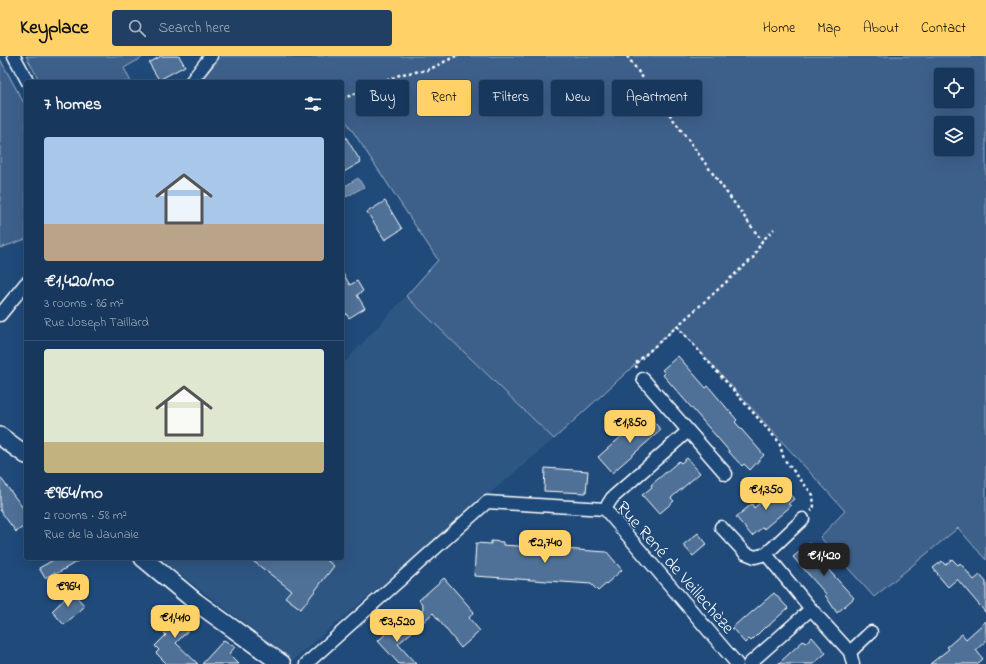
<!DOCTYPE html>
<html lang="en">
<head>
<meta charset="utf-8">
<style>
  body { margin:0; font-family:"Indie Flower",sans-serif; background:#203f62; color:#f1f3f6; height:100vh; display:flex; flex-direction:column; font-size:15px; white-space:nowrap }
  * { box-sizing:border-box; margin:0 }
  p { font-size:13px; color:#9eacbb }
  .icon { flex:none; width:22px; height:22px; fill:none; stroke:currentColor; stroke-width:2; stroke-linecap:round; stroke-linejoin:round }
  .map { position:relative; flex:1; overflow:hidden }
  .side { position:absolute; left:24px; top:24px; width:320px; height:480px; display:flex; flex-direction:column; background:#17385c; border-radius:4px; box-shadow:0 4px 16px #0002,0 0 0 1px #365272 }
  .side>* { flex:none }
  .hud { position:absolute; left:356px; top:24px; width:380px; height:36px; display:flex; gap:8px }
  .fabs { position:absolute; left:934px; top:12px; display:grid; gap:8px }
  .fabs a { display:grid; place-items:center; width:40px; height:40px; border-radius:4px; background:#17385c; box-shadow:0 4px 16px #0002,0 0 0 1px #365272; font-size:20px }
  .price { position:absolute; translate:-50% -34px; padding:0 9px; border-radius:8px; background:#ffd166; color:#111; font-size:13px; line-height:26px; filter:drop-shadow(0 1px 2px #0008) }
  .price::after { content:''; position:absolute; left:50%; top:24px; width:12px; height:9px; margin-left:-6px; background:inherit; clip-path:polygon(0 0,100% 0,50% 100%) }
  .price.selected { background:#222; color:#fff }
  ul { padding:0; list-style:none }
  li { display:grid; align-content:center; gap:8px; height:212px; padding:0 20px }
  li+li { border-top:1px solid #365272 }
  li span { display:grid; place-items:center; height:124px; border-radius:4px; color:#555 }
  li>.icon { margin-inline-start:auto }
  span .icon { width:72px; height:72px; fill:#fffc; stroke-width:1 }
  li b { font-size:17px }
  h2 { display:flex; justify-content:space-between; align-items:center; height:48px; padding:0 20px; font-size:17px }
  .tag { padding:0 14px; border-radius:4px; background:#17385c; box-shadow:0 4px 16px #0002,0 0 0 1px #365272; font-size:14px; line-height:36px }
  .tag.selected { background:#ffd166; color:#111 }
  header { display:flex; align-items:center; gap:24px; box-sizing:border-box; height:56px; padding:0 20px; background:#ffd166; color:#111 }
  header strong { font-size:19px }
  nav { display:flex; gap:22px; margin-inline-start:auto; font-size:14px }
  .search { width:280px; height:36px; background:#203f62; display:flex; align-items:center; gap:10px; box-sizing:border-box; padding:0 14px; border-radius:4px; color:#9eacbb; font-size:15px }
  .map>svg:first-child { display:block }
  .built { fill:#2e5683 }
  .green { fill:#3c618b; stroke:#9eb0c5; fill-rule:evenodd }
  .water { fill:#6583a4; stroke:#a3b5c8 }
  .building { fill:#507197; stroke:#fff }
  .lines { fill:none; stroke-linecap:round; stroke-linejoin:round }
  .minor-casing { stroke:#fff; stroke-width:15 }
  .secondary-casing { stroke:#fff; stroke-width:20 }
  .path { stroke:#fff; stroke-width:2.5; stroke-dasharray:3 3; stroke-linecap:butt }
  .minor { stroke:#1f4a7a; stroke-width:12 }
  .secondary { stroke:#1f4a7a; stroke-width:17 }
  .labels { text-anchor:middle; stroke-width:3; stroke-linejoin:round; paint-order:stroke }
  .street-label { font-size:18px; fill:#fff; stroke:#1f4a7a }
</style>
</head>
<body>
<header>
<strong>Keyplace</strong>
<div class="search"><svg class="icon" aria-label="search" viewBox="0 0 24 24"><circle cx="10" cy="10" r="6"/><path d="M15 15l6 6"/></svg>Search here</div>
<nav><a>Home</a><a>Map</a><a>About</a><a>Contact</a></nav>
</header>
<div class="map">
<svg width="986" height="608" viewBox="0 0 986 608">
  <rect width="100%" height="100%" fill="#1f4a7a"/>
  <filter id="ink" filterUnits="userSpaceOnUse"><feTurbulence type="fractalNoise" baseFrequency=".025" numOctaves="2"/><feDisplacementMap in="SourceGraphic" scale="8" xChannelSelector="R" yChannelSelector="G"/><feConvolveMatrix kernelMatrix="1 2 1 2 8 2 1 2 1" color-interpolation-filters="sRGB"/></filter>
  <g filter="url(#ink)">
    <polygon class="built" points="406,240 554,383 293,604 163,505 166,502 342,502 342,309"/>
    <g class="green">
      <polygon points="26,0 145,0 124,12 131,26 40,26"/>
      <path d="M221,0H986V504L958,472L874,541L820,481L845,455L677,270L554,383L406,240L438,204L342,59V26H200ZM941,19H967V45H941ZM941,67H967V93H941Z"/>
      <polygon points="0,3 26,51 26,183 0,192"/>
    </g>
    <polygon class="water" points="358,122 364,131 346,141 342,132"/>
    <g class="building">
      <polygon points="161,0 179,0 185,10 159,24 149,7"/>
      <polygon points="342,75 361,106 342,117"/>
      <polygon points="385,145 402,173 385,184 367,156"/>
      <polygon points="342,216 350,229 357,225 363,235 357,239 365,252 349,262 342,252"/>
      <polygon points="678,300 706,332 708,330 737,364 735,366 764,399 750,414 744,408 742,410 729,396 729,395 663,319 665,317 662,314"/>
      <polygon points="647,358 661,374 612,417 598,401"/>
      <polygon points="687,402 700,417 671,442 674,445 659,458 642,439 652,431 651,429 679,405 681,407"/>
      <polygon points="545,412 588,415 586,437 544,435"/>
      <polygon points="0,421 26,456 26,469 16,476 0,454"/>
      <polygon points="781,428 794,443 788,448 791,450 764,473 763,471 752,480 736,461 752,448 754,452"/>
      <polygon points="698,477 707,488 693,500 683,489"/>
      <polygon points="491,485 503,486 503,489 607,496 622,514 598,535 591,528 474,520 476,487 491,488"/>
      <polygon points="810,487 829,508 826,511 854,542 837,557 825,539 826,538 793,501"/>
      <polygon points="57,502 83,502 56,518 55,516 45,522 39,512"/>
      <polygon points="249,502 324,502 334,510 301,553 285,541 291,534"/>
      <polygon points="952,503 958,509 960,507 974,524 980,519 986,526 986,557 957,523 948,531 937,518 938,518 933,512 942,505 945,509"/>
      <polygon points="444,522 474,556 469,562 480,575 461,592 433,557 422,567 423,549 419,544"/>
      <polygon points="72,536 85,550 64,569 52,555"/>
      <polygon points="774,537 788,552 766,572 765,571 751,585 749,583 745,587 732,572 744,561 745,562"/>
      <polygon points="184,554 198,564 176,587 198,608 167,608 156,597 159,594 155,590 166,579 159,572 173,557 177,561"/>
      <polygon points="402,563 413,575 398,588 416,608 399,608 378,585"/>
      <polygon points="986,565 986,585 976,594 983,603 977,608 930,608 949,593 947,591 962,578 966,583"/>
      <polygon points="812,581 826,597 813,608 778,608 803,585 805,587"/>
      <polygon points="224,584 235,591 229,598 239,608 202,608"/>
    </g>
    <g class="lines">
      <defs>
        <g id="minor">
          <polyline points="14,0 28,26"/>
          <polyline points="191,26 211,0"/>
          <polyline points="0,259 26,227"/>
          <polyline points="643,323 726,418"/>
          <polyline points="605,453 612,442 688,375"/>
          <polyline points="803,463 766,498 811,553"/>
          <polyline points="721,471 745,497 755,501 766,498"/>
          <polyline points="850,596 871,576"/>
          <polyline points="306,608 487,446 605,453 737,608"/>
          <polyline points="749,608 811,553 850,596 853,608"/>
        </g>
        <g id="secondary">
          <polyline points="0,380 26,399"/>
          <polyline points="143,502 196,546 282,608"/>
        </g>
      </defs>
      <use href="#minor" class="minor-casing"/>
      <use href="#secondary" class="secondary-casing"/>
      <g class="path">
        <polyline points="627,0 762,185"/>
        <polyline points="342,43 402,18 428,14 456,0"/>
        <polyline points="677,270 779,386 784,403 813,439 814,452 811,455"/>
        <polyline points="637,312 635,308 753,202 762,185 774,173"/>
      </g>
      <use href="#minor" class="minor"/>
      <use href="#secondary" class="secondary"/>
    </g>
  </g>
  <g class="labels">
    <g class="street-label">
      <text transform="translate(676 511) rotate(49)" y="6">Rue René de Veillechèze</text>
    </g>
  </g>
</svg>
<div class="fabs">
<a><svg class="icon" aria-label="locate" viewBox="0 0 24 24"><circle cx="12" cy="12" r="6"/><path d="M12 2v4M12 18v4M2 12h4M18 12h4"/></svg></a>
<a><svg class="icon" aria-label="layers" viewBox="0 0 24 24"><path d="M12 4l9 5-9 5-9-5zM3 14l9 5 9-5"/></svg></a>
</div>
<b class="price" style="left:630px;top:388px">€1,850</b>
<b class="price" style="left:766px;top:455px">€1,350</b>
<b class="price" style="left:545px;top:508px">€2,740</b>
<b class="price selected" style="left:824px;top:521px">€1,420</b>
<b class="price" style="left:68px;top:552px">€964</b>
<b class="price" style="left:175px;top:583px">€1,410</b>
<b class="price" style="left:397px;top:587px">€3,520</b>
<div class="hud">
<a class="tag">Buy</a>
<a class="tag selected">Rent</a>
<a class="tag">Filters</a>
<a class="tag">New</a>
<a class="tag">Apartment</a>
</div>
<section class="side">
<h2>7 homes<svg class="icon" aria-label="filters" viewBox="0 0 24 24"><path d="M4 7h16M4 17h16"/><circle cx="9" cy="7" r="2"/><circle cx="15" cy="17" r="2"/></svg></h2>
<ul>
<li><span style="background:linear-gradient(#a9c7e8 70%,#b9a48a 0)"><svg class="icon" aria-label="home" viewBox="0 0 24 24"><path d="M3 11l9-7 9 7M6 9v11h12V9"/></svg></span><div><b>€1,420/mo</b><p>3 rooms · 86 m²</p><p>Rue Joseph Taillard</p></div></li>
<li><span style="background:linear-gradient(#dfe7d0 75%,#c2b280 0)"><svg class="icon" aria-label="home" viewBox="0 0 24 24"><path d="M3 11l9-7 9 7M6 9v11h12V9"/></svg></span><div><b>€964/mo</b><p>2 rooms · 58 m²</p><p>Rue de la Jaunaie</p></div></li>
</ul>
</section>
</div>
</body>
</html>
